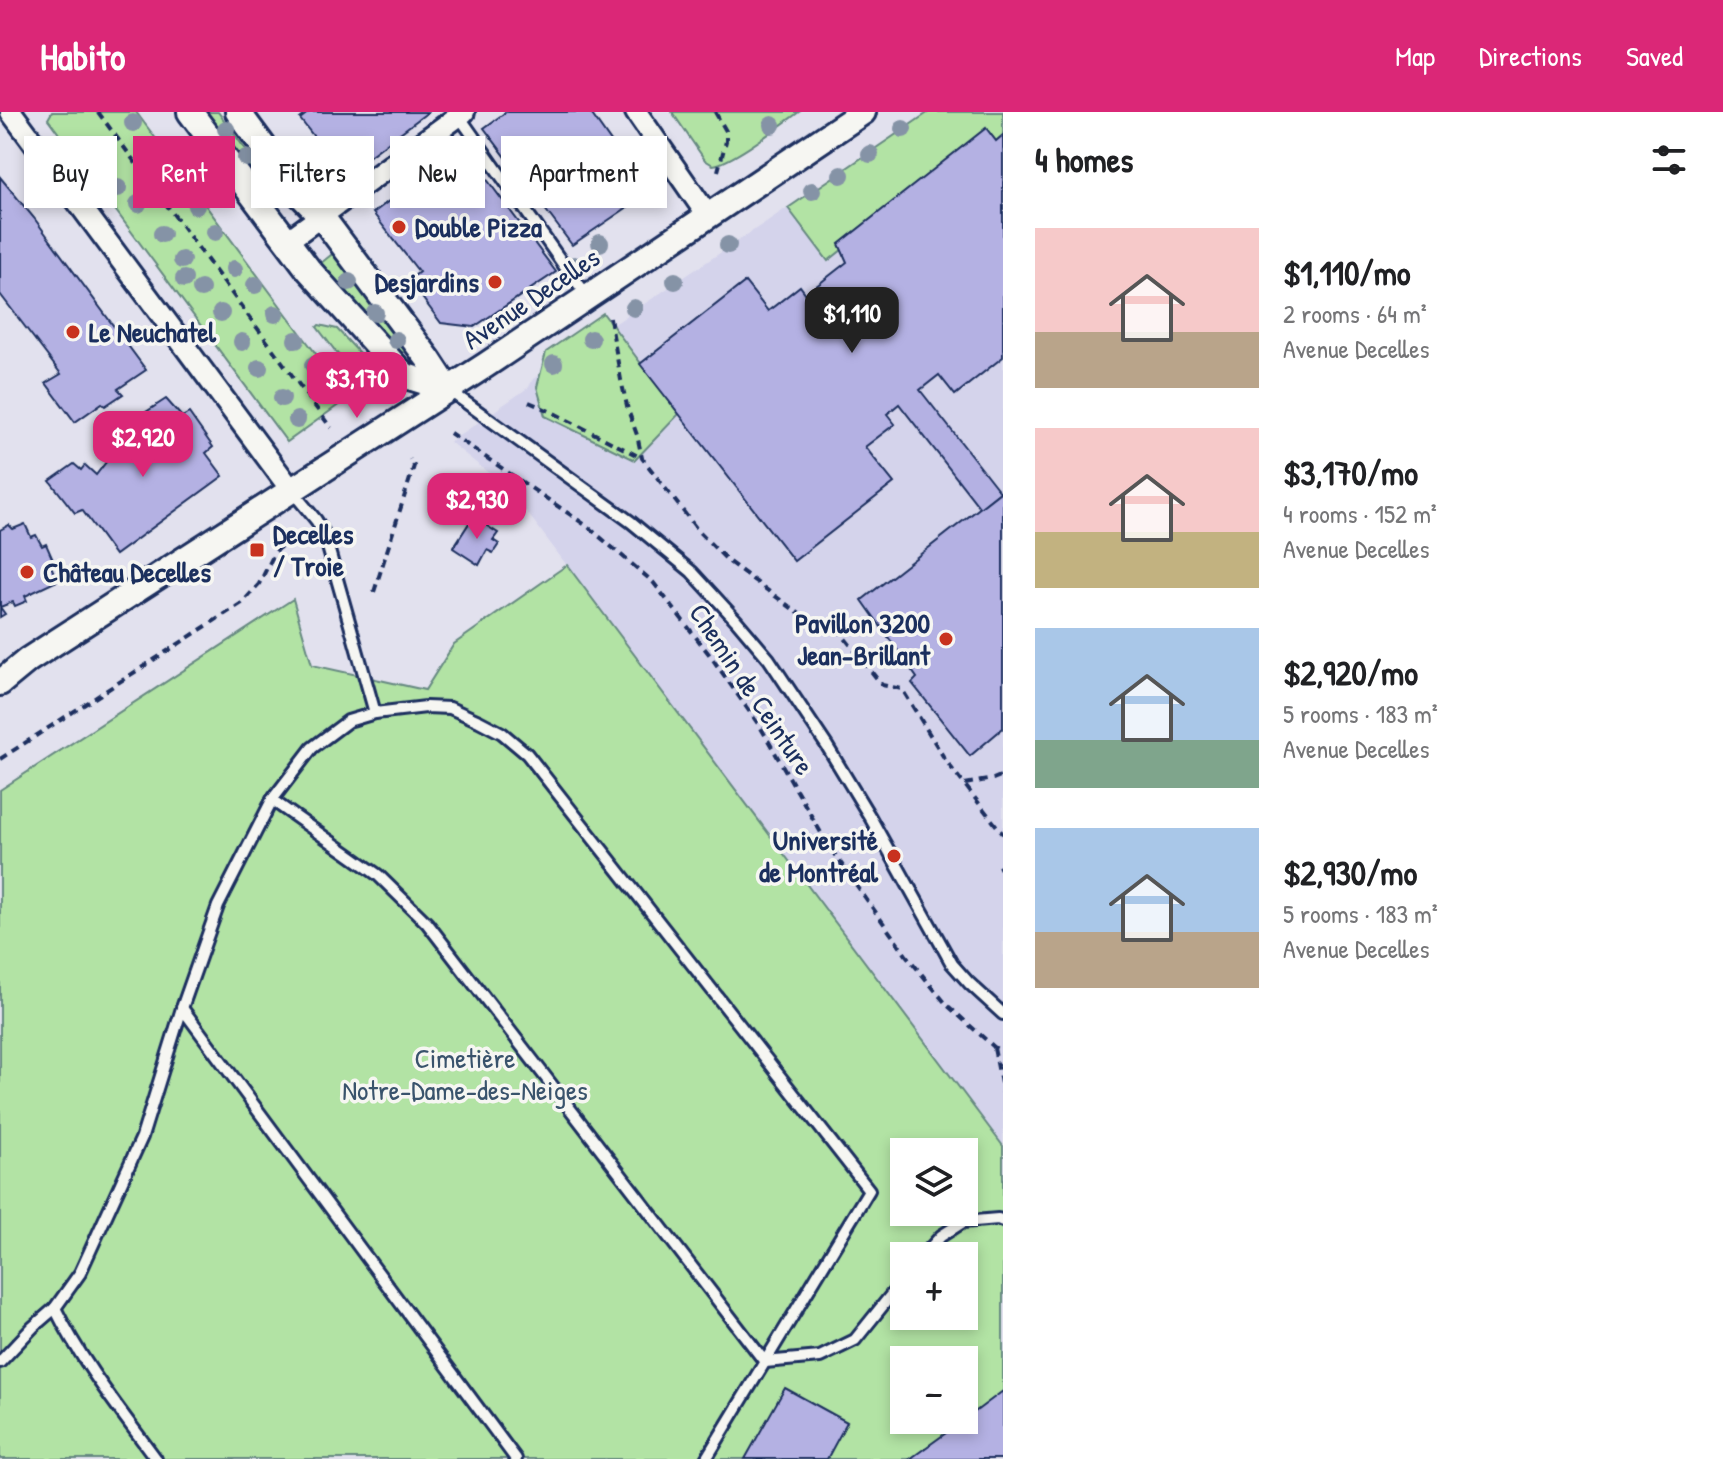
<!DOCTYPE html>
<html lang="en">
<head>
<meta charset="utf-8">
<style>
  body { margin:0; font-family:"Patrick Hand",sans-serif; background:#f6f6f6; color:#202124; height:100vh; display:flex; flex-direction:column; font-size:30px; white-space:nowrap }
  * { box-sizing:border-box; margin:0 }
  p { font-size:26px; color:#757577 }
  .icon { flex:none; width:44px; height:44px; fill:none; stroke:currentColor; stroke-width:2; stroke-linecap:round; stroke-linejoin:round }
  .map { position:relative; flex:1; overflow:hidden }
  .details { display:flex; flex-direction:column; background:#fff; width:720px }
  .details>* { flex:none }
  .banner { position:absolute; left:24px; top:24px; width:760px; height:72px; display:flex; gap:16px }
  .tools { position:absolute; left:890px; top:1026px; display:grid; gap:16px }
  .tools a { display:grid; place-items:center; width:88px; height:88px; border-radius:0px; background:#fff; box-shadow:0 4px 12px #0003; font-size:40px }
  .price { position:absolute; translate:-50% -68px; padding:0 18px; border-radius:16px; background:#db2777; color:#fff; font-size:26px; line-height:52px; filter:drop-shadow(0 2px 4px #0008) }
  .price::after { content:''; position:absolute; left:50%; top:48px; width:24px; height:18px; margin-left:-12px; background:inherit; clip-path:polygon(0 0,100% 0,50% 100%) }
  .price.current { background:#222; color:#fff }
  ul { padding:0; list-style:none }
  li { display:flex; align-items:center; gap:24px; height:200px; padding:0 32px }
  li span { display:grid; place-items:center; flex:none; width:224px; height:160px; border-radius:0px; color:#555 }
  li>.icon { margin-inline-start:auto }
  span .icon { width:96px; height:96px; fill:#fffc; stroke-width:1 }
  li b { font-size:34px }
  h2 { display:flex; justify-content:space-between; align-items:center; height:96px; padding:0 32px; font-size:34px }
  .pill { padding:0 28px; border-radius:0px; background:#fff; box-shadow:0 4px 12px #0003; font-size:28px; line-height:72px }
  .pill.current { background:#db2777; color:#fff }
  header { display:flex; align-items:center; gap:48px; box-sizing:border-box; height:112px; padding:0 40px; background:#db2777; color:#fff }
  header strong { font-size:38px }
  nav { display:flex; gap:44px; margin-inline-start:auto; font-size:28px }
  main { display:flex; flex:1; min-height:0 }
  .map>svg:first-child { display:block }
  .built { fill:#d4d3eb }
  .green { fill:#b2e3a4; stroke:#668981; stroke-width:2; fill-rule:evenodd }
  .building { fill:#b4b1e3; stroke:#1b2f5e; stroke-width:2 }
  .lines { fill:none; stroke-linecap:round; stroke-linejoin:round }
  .service-casing { stroke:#1b2f5e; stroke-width:16 }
  .minor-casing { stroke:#1b2f5e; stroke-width:26 }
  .tertiary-casing { stroke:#1b2f5e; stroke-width:30 }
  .path { stroke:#1b2f5e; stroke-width:4; stroke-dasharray:8 6; stroke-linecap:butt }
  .service { stroke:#f6f6f2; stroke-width:10 }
  .minor { stroke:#f6f6f2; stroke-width:20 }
  .tertiary { stroke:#f6f6f2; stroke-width:24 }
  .tree { fill:#8593a6 }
  .poi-dot { fill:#c8321e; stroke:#f6f6f2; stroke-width:3 }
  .labels { text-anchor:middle; stroke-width:7; stroke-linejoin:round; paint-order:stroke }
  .poi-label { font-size:28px; font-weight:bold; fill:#1b2f5e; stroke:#f6f6f2; text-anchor:start }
  .street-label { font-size:28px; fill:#1b2f5e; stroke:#f6f6f2 }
  .park-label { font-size:28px; fill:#39536c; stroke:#f6f6f2 }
</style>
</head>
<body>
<header>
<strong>Habito</strong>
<nav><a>Map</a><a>Directions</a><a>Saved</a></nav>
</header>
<main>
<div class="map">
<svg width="1003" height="1347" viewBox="0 0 1003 1347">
  <rect width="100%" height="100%" fill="#e2e1ee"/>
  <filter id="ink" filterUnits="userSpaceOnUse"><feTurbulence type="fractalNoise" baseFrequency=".0125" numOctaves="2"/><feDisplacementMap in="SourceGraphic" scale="16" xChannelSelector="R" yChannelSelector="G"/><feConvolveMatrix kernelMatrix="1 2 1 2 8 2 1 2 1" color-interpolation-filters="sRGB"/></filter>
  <g filter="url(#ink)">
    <polygon class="built" points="929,0 1003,0 1003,1034 511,379 450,330 529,275 533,267"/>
    <g class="green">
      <polygon points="52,0 136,0 334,266 341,280 340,292 287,330 48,7"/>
      <polygon points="206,0 218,0 279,83 271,88"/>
      <path d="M672,0H799C781,13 732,51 713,53L705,48Z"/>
      <polygon points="929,0 1003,0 1003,23 996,29 986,17 839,132 843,137 828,149 788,96"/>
      <polygon points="336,139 409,237 402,241 321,151"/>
      <polygon points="603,201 679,302 635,348 545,304 537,275 546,240"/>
      <polygon points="319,213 337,217 375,258 379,267 366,270 356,266 317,215"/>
      <path d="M567,453L1003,1034V1347H0V678L293,487L312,553L425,578L454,532ZM904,1040H964V1100H904ZM904,1144H964V1204H904ZM904,1248H964V1308H904Z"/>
    </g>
    <g class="building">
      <polygon points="309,0 428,0 344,63 300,7"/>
      <polygon points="506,0 590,0 645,78 642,81 644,84 572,133 484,16"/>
      <polygon points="986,16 996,29 1003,23 1003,245 955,283 939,263 920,278 1000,380 980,396 899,292 887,302 895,312 865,335 894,371 794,449 640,252 745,170 768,199 800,174 806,182 847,150 839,132"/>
      <polygon points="462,34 556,160 474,215 441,211 409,168 419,160 373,101"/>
      <polygon points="0,65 34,106 146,258 118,277 123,282 105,294 102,291 75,310 46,271 61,262 0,182"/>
      <polygon points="166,287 182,305 189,301 213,335 206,341 223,364 115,443 82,398 75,401 50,369 74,352 81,358 85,353 96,363 110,345 115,347 130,329 135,332 154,311 146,300"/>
      <polygon points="1003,375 1003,616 970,644 912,571 917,566 862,488 1000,380"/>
      <polygon points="473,405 498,421 493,428 499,432 493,441 487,438 479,453 453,436"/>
      <polygon points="25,412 31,425 36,423 42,434 46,432 53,448 50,451 57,469 25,484 27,489 15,494 13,490 0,495 5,502 0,505 0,418 9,413 13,417"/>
      <polygon points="785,1276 847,1310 827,1347 745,1347"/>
      <polygon points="1003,1279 1003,1347 910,1347 964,1308"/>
    </g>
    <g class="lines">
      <defs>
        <g id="service">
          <polyline points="459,4 568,159 588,184"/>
          <polyline points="450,279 631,410 692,460 736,508 769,547 827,634 870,705 952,852 969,871 1003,902"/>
          <polyline points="292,379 316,408 324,421 375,601"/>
          <polyline points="272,688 378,763 427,811 765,1250 820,1245 855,1228 904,1167"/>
          <polyline points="182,896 516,1347"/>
          <polyline points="923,1144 941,1124 963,1110 998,1107 1003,1109"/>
          <polyline points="0,1250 33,1215 55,1196"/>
          <path d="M156,1347C120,1298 82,1251 55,1196L80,1161L142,1025L182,896L218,794L272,688L312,636L348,609L375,601L426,595L450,596L479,609L502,621L527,642L869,1078L706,1347"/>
        </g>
        <g id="minor">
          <polyline points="11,0 292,379"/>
          <polyline points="636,0 708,104"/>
          <polyline points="287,129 464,0"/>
        </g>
        <g id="tertiary">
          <polyline points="190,0 308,157 398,257 406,264 448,277"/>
          <polyline points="238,0 294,76 322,105 429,248 448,277"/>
          <polyline points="0,571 28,548 486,253 863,0"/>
        </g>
      </defs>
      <use href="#service" class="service-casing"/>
      <use href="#minor" class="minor-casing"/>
      <use href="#tertiary" class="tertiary-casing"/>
      <g class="path">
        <polyline points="98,0 331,316"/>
        <polyline points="715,0 726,19 726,29 718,59"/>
        <polyline points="610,206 621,268 628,298 637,323 642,346 700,421 729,450 816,514"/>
        <polyline points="529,290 552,300 642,346"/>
        <polyline points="450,321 587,414 653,470 709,542 761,616 828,733 906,843 947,893 994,935 1003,940"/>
        <polyline points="374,480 414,354 410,347"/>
        <polyline points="835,518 840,520 882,573 902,577 946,649 1003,722"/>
        <polyline points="0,647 242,491 259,472 275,440 291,424"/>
        <polyline points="965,672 993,667 1003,663"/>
        <polyline points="998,756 1003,754"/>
        <polyline points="994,936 1003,981"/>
      </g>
      <use href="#service" class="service"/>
      <use href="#minor" class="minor"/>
      <use href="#tertiary" class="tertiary"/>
    </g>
    <g class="tree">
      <circle cx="133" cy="11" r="9"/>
      <circle cx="772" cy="13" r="9"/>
      <circle cx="226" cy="17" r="9"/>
      <circle cx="903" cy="17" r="9"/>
      <circle cx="310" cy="35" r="9"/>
      <circle cx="154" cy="38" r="9"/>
      <circle cx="870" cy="42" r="9"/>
      <circle cx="102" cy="46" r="9"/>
      <circle cx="246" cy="46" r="9"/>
      <circle cx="328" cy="61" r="9"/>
      <circle cx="841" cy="63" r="9"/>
      <circle cx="176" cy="65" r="9"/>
      <circle cx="268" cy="75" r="9"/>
      <circle cx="118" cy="76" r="9"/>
      <circle cx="812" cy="79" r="9"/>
      <circle cx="138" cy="92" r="9"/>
      <circle cx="196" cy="94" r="9"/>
      <circle cx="215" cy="120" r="9"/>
      <circle cx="162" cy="122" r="9"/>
      <circle cx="600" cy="131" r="9"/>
      <circle cx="728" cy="133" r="9"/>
      <circle cx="182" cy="148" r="9"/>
      <circle cx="574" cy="153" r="9"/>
      <circle cx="234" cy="157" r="9"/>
      <circle cx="184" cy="167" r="9"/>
      <circle cx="675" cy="169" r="9"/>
      <circle cx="349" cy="170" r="9"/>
      <circle cx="255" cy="173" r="9"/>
      <circle cx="201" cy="177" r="9"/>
      <circle cx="634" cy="196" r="9"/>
      <circle cx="221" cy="201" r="9"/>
      <circle cx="375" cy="201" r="9"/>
      <circle cx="275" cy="202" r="9"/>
      <circle cx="591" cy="227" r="9"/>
      <circle cx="296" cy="228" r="9"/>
      <circle cx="396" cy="228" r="9"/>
      <circle cx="242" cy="230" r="9"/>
      <circle cx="554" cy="252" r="9"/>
      <circle cx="313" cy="253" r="9"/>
      <circle cx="259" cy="256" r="9"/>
      <circle cx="331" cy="280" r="9"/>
      <circle cx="282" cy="286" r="9"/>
      <circle cx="297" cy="308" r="9"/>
    </g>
  </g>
  <g class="poi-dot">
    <circle cx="399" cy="115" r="8"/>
    <circle cx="495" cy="170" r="8"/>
    <circle cx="73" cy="220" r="8"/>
    <rect x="249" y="430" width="16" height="16" rx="4"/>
    <circle cx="27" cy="460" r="8"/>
    <circle cx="946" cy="527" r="8"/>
    <circle cx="894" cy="744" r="8"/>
  </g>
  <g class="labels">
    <g class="poi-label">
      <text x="415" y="125">Double Pizza</text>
      <text x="479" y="180" text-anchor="end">Desjardins</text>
      <text x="89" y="230">Le Neuchatel</text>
      <text x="273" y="432">Decelles<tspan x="273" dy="32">/ Troie</tspan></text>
      <text x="43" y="470">Château Decelles</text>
      <text x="930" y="521" text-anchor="end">Pavillon 3200<tspan x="930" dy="32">Jean-Brillant</tspan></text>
      <text x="878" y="738" text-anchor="end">Université<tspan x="878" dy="32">de Montréal</tspan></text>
    </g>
    <g class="street-label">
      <text transform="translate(531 186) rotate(-34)" y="10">Avenue Decelles</text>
      <text transform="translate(752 577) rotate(56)" y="10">Chemin de Ceinture</text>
    </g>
    <g class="park-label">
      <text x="465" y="956">Cimetière<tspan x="465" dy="32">Notre-Dame-des-Neiges</tspan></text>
    </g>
  </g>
</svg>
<div class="tools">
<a><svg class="icon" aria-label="layers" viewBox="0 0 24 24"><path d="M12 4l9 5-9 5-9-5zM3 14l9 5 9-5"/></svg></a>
<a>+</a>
<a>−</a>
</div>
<b class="price current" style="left:852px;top:243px">$1,110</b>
<b class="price" style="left:357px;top:308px">$3,170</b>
<b class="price" style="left:143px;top:367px">$2,920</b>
<b class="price" style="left:477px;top:429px">$2,930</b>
<div class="banner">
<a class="pill">Buy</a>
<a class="pill current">Rent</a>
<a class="pill">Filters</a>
<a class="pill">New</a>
<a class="pill">Apartment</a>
</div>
</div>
<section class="details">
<h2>4 homes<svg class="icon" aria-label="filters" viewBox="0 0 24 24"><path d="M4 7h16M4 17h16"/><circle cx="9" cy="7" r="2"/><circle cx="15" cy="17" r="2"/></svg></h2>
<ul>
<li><span style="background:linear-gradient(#f6c9c9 65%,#b9a48a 0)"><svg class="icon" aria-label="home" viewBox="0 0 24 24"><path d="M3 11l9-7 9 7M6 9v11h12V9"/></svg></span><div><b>$1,110/mo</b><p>2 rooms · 64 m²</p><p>Avenue Decelles</p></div></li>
<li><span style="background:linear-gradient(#f6c9c9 65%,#c2b280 0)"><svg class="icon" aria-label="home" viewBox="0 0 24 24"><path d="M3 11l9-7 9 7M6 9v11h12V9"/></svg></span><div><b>$3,170/mo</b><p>4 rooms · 152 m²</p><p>Avenue Decelles</p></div></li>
<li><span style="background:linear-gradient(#a9c7e8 70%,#7fa58c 0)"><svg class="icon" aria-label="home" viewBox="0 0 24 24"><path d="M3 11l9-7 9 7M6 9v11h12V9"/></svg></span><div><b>$2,920/mo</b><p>5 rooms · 183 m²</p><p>Avenue Decelles</p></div></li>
<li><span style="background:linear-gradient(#a9c7e8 65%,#b9a48a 0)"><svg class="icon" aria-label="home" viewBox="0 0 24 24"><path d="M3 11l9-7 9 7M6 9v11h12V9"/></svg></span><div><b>$2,930/mo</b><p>5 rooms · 183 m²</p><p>Avenue Decelles</p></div></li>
</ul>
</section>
</main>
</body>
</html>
